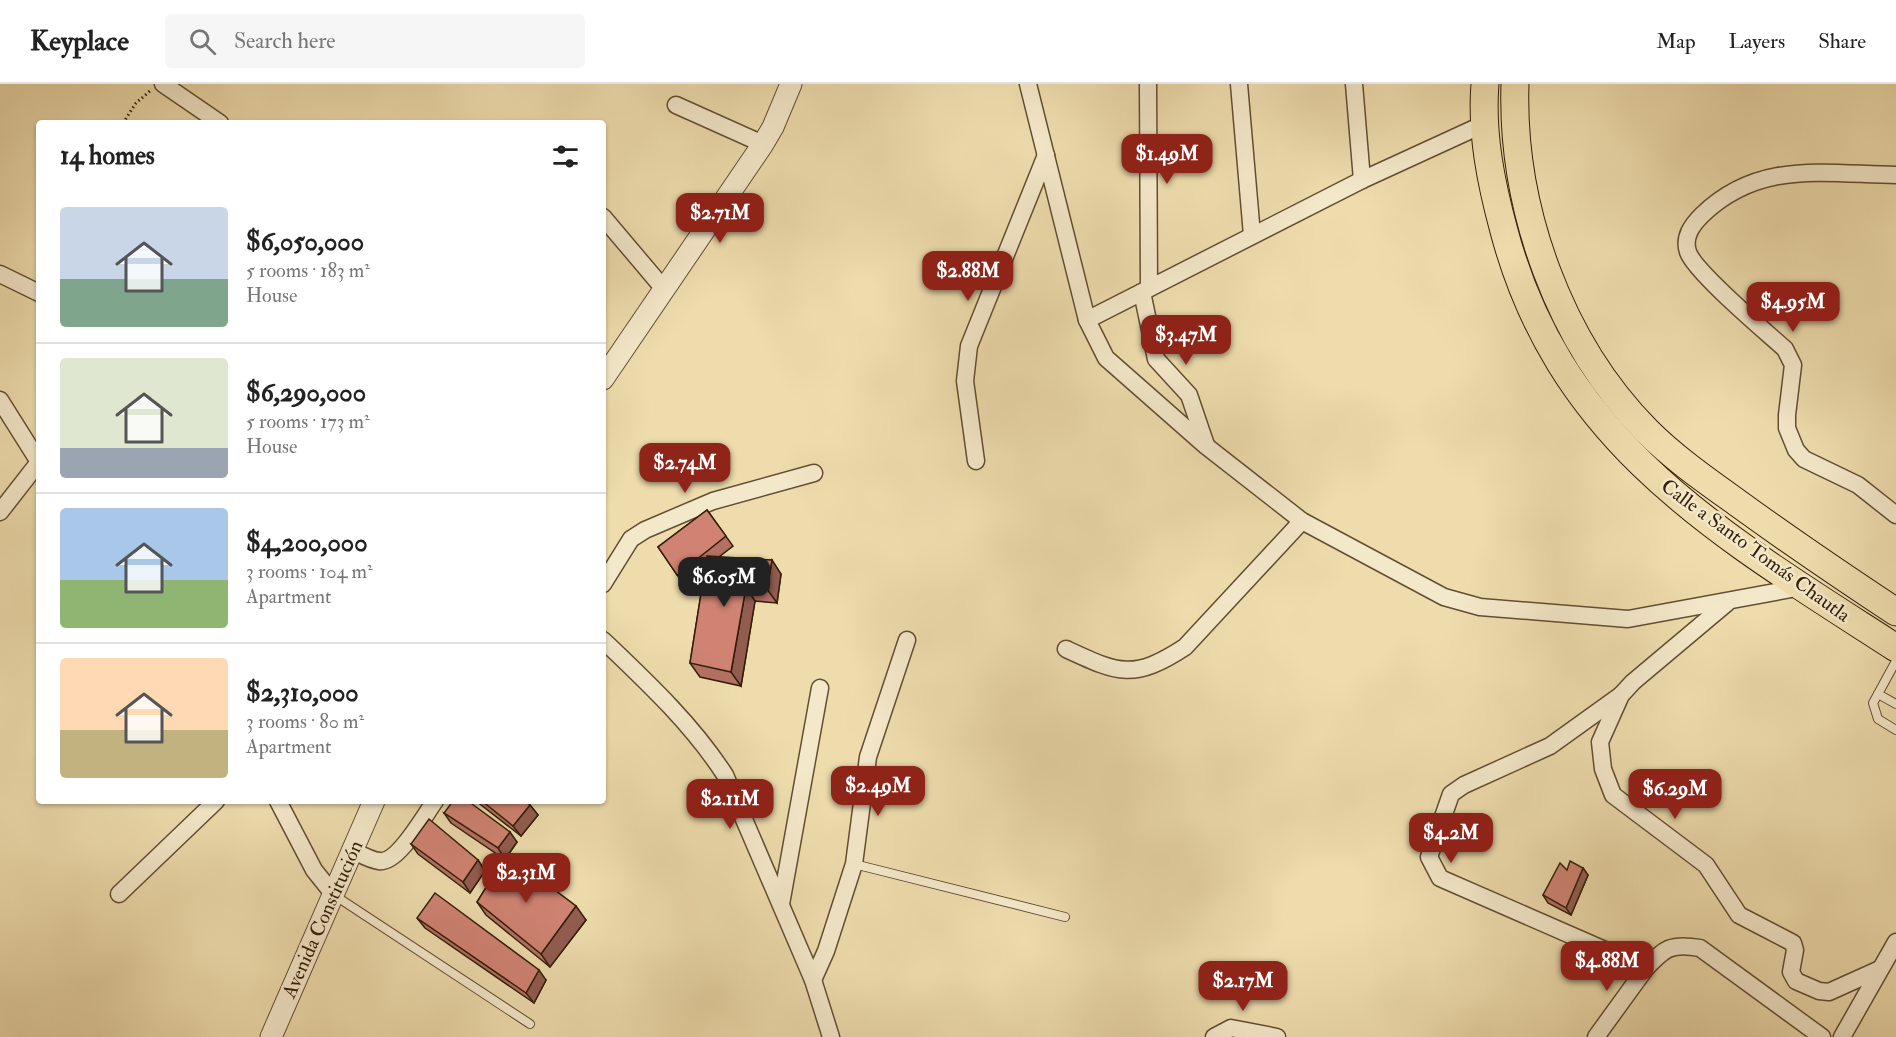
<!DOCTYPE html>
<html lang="en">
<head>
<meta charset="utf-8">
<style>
  body { margin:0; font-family:"IM FELL Double Pica",serif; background:#f6f6f6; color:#222; height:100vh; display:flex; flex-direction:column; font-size:22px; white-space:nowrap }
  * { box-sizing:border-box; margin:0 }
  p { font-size:20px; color:#767676 }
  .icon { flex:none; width:33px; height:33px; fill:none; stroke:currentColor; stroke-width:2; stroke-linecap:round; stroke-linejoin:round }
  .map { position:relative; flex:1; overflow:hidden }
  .drawer { position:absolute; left:36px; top:36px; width:570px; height:684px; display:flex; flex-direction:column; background:#fff; border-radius:6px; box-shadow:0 2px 4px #0004 }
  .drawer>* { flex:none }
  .price { position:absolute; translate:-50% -51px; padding:0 14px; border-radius:12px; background:#8f2418; color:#fff; font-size:20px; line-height:39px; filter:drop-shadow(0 2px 3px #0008) }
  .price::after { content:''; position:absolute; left:50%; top:36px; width:18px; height:14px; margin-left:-9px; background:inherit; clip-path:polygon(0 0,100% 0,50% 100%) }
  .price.selected { background:#222; color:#fff }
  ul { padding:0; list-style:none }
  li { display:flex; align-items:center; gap:18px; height:150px; padding:0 24px }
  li+li { border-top:2px solid #e0e0e0 }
  li span { display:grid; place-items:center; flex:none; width:168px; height:120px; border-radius:6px; color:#555 }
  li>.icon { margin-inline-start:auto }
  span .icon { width:72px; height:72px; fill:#fffc; stroke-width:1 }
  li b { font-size:26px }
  h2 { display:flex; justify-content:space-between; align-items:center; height:72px; padding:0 24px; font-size:26px }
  header { display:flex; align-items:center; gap:36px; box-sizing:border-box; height:84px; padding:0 30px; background:#fff; border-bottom:2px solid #e0e0e0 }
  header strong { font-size:28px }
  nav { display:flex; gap:33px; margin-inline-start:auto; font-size:21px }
  .search { width:420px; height:54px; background:#f6f6f6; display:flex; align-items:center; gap:15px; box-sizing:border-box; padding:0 21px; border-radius:6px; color:#767676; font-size:22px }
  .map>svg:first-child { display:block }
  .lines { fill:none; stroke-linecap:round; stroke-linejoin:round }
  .service-casing { stroke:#624e31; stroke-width:10 }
  .minor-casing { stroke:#624e31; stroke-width:19 }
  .tertiary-casing { stroke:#624e31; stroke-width:23 }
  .primary-casing { stroke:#331e08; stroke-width:29 }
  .path { stroke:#331e08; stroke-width:3; stroke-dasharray:1.5 3; stroke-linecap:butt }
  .service { stroke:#f4e8ca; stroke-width:8 }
  .minor { stroke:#f4e8ca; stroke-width:16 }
  .tertiary { stroke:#f4e8ca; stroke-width:21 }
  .primary { stroke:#eedcad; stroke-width:27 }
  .wall { fill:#b37163; stroke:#331e08; stroke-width:1.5 }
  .shaded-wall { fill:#925c50; stroke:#331e08; stroke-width:1.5 }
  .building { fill:#d08373; stroke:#331e08; stroke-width:1.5 }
  .labels { text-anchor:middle; stroke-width:5; stroke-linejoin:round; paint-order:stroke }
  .street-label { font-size:20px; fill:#331e08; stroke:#f4e8ca }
</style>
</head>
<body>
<header>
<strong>Keyplace</strong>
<div class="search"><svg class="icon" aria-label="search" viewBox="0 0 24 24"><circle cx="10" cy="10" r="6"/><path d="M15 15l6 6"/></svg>Search here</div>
<nav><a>Map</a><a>Layers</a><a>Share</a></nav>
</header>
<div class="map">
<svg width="1896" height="953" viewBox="0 0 1896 953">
  <rect width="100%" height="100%" fill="#eedcad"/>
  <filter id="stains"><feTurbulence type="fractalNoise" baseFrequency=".00333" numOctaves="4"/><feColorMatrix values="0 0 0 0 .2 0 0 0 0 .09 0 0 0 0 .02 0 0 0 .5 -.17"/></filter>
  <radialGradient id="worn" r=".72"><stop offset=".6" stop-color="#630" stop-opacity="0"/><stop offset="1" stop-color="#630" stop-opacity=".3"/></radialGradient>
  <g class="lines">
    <defs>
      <g id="service">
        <polyline points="1878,610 1896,577"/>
        <polyline points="1896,620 1878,610 1873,619 1878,635 1896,646"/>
        <polyline points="854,780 1065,833"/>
        <polyline points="334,811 530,940"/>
      </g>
      <g id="minor">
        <polyline points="163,0 220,39"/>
        <polyline points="1028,0 1087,236 1106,274 1206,362 1302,437 1444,513 1480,523 1628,535 1802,503"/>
        <polyline points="1148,0 1149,204"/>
        <polyline points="1239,0 1252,151"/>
        <polyline points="1354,0 1362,96"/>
        <polyline points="676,21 763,60"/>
        <path d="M1896,91C1823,90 1759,76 1702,131C1692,141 1683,153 1688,168C1695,188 1765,247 1785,265L1793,281L1787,331V344L1796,366L1804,375L1858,401L1896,431"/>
        <polyline points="603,133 664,205"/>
        <polyline points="0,190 39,209"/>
        <polyline points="1142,208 1156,275 1189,311 1206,361"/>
        <polyline points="1087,236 1362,96 1484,40"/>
        <polyline points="0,316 39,378"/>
        <polyline points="976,377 965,297 969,262 1046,71"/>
        <polyline points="0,428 39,378"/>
        <polyline points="603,500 631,455 645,446 713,417 814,389"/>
        <polyline points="1727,519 1633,598 1621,611 1600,658 1603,685 1613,711 1706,781 1739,831 1793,859 1795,866 1791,888 1796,897 1819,907 1829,908 1880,885"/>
        <path d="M603,556C647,598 692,640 725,691L813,896L831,953"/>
        <path d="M1066,565C1118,589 1133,597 1185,563L1302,437"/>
        <path d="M1621,611L1550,662L1464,701L1451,710L1429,773L1440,794L1646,884C1665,864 1671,859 1700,864L1822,953"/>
        <polyline points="278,717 314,786 334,811"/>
        <path d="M352,766C360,770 370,776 379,777C398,780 424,732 435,717"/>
        <polyline points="119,810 216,717"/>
        <polyline points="781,820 820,604"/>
        <polyline points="813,896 826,867 854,780 868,673 907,556"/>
        <polyline points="1214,953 1231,944 1277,953"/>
        <polyline points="1596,953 1646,884"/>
        <polyline points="1842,953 1896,858"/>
      </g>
      <g id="tertiary">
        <polyline points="603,295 763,60 773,43 791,0"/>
        <polyline points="271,953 374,717"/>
      </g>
      <g id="primary">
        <path d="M1485,0C1481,50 1491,99 1504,147C1561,361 1723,452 1896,564"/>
        <path d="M1515,0C1511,123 1559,258 1647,347C1675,375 1707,397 1739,420C1790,457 1843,493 1896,528"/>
      </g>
    </defs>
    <use href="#service" class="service-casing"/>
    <use href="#minor" class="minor-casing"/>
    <use href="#tertiary" class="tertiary-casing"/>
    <use href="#primary" class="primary-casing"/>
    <polyline class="path" points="123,39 136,19 150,7"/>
    <use href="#service" class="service"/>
    <use href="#minor" class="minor"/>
    <use href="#tertiary" class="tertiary"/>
    <use href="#primary" class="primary"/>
  </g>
  <g class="wall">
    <polygon points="707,426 733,462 719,473 781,490 777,519 755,517 741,602 700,593 690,579 705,485 684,501 658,463"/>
    <polygon points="476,717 525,717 530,721 538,731 521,752"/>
    <polygon points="444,729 517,758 508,771 586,836 550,883 486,831 477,818 504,775 451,739"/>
    <polygon points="411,760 478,776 485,787 470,809 418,770"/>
    <polygon points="1583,784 1588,791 1571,831 1548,819 1543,811 1567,786"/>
    <polygon points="417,834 546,896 534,919 425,844"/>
  </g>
  <g class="shaded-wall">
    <polygon points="772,476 781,490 777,519 767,505"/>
    <polygon points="746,503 755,517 741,602 731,588"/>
    <polygon points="530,721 538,731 521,752 513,742"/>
    <polygon points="510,748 517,758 505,775 498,764"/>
    <polygon points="478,776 485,787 470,809 463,798"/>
    <polygon points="1583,784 1588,791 1571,831 1566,824"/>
    <polygon points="576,822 586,836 550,883 541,870"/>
    <polygon points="539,886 546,896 534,919 526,909"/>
  </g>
  <g class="building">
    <polygon points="707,426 726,452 677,491 658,463"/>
    <polygon points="707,472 772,476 767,505 746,503 731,588 690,579"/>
    <polygon points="453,717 468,717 510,748 498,764 444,729"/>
    <polygon points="482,717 525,717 530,721 513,742"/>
    <polygon points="429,735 478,776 463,798 411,760"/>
    <polygon points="507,770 576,822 541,870 477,818"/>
    <polygon points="1570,777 1583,784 1566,824 1543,811 1560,779 1567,786"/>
    <polygon points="435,809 539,886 526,909 417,834"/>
  </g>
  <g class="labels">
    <g class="street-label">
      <text transform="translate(1756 466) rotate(36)" y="7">Calle a Santo Tomás Chautla</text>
      <text transform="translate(322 835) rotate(-66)" y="7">Avenida Constitución</text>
    </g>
  </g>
  <rect width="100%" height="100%" filter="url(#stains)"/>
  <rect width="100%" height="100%" fill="url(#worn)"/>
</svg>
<b class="price" style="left:1167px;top:101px">$1.49M</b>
<b class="price" style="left:720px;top:160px">$2.71M</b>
<b class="price" style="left:968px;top:218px">$2.88M</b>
<b class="price" style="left:1793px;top:249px">$4.95M</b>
<b class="price" style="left:1186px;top:282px">$3.47M</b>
<b class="price" style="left:685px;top:410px">$2.74M</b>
<b class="price selected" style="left:724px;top:524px">$6.05M</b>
<b class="price" style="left:878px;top:733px">$2.49M</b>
<b class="price" style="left:1675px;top:736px">$6.29M</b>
<b class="price" style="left:730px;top:746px">$2.11M</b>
<b class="price" style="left:1451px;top:780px">$4.2M</b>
<b class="price" style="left:526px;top:820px">$2.31M</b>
<b class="price" style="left:1607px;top:908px">$4.88M</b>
<b class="price" style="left:1243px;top:928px">$2.17M</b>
<section class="drawer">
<h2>14 homes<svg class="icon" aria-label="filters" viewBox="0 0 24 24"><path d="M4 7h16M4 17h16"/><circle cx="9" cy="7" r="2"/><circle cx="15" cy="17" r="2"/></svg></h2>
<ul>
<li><span style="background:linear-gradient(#c9d6e8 60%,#7fa58c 0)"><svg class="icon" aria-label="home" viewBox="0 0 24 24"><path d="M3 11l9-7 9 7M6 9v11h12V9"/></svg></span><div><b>$6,050,000</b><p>5 rooms · 183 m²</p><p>House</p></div></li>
<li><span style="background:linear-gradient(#dfe7d0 75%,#9aa5b1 0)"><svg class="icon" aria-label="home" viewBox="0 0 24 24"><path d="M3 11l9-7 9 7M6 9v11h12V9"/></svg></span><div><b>$6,290,000</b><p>5 rooms · 173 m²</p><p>House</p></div></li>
<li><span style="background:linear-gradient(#a9c7e8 60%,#8fb573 0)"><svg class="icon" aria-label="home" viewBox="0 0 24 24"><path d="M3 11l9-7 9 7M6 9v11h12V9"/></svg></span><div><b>$4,200,000</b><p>3 rooms · 104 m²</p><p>Apartment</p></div></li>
<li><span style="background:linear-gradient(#ffd9b3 60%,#c2b280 0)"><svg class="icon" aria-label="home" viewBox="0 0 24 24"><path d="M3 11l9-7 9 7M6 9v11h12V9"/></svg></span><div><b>$2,310,000</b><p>3 rooms · 80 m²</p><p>Apartment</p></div></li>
</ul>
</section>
</div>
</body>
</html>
